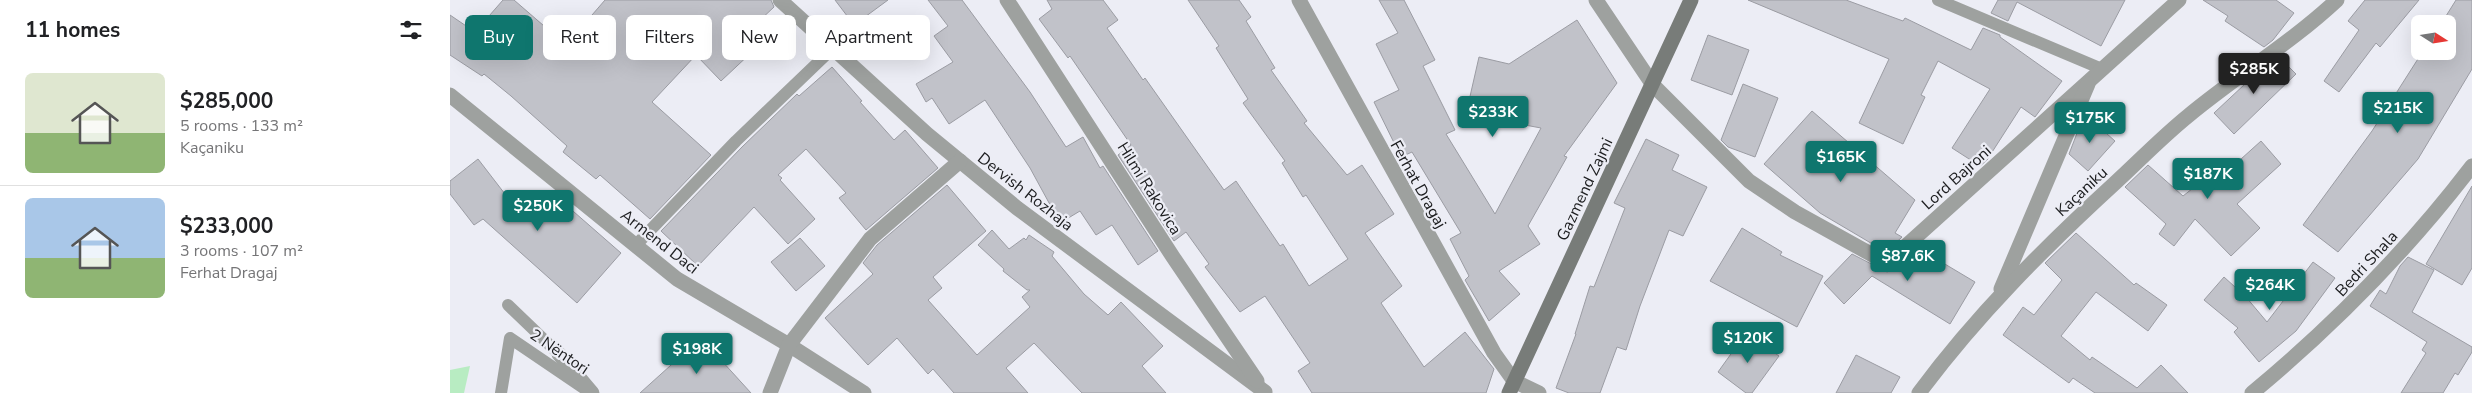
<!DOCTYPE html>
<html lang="en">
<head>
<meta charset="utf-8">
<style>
  body { margin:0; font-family:"Nunito Sans",sans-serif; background:#f6f6f6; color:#202124; height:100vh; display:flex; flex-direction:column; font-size:19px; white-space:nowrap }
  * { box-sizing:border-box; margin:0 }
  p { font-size:16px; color:#757577 }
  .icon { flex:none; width:28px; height:28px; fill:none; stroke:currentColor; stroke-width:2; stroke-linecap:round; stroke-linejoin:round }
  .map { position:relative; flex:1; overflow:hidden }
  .panel { display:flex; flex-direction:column; background:#fff; width:450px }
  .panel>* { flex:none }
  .banner { position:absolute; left:15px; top:15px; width:475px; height:45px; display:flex; gap:10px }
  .needle { width:32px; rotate:102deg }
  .controls { position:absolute; left:1961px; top:15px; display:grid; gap:10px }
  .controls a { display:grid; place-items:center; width:45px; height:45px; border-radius:8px; background:#fff; box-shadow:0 5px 20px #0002; font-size:25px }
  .price { position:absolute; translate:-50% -42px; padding:0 11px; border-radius:5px; background:#0f766e; color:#fff; font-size:16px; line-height:32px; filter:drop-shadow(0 1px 2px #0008) }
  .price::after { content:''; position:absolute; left:50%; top:30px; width:15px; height:11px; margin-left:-8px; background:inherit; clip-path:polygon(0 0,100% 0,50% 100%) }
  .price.current { background:#222; color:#fff }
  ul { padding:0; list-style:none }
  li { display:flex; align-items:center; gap:15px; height:125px; padding:0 25px }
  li+li { border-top:1px solid #e0e0e0 }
  li span { display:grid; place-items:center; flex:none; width:140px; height:100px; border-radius:8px; color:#555 }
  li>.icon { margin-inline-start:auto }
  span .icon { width:60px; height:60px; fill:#fffc; stroke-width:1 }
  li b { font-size:21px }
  h2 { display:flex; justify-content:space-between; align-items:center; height:60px; padding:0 25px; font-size:21px }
  .chip { padding:0 18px; border-radius:8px; background:#fff; box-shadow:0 5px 20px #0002; font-size:18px; line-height:45px }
  .chip.current { background:#0f766e; color:#fff }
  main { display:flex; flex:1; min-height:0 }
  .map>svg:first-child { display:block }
  .green { fill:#b8ecc2 }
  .building { fill:#c1c2c9; stroke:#9b9ca3 }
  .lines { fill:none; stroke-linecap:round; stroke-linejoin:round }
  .lane { stroke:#9ea19f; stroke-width:12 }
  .street { stroke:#9ea19f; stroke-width:15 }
  .secondary { stroke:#787c79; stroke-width:15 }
  .labels { text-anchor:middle; stroke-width:4.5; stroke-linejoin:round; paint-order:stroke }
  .street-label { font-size:16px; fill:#1b1c1e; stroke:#ecedf5 }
</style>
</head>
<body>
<main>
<section class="panel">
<h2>11 homes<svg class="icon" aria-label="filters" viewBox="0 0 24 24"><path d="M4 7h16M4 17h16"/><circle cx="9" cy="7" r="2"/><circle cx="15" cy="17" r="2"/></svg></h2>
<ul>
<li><span style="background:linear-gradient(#dfe7d0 60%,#8fb573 0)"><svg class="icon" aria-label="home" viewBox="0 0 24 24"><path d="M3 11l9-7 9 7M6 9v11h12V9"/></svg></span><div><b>$285,000</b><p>5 rooms · 133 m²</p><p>Kaçaniku</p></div></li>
<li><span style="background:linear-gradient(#a9c7e8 60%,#8fb573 0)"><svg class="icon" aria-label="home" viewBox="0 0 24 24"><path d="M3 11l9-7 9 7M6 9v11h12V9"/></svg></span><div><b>$233,000</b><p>3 rooms · 107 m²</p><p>Ferhat Dragaj</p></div></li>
</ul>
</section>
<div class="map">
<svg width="2022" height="393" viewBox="0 0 2022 393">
  <rect width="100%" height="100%" fill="#ecedf5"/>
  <polygon class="green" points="20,366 14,393 0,393 0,370"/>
  <g class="building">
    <polygon points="53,0 64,0 116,45 155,0 321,0 324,7 291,38 303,51 271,81 246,55 202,102 261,155 200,219 150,175 146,179 113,152 117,146 61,96 34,74 32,76 0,55 0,15 25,32"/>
    <polygon points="385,0 438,0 404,25"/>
    <polygon points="478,0 512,0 580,92 616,147 633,137 650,168 653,166 708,251 688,265 662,225 646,235 630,211 610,223 580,168 535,100 499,124 482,98 476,102 466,84 503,62 484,36 498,26"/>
    <polygon points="597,0 653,0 668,20 657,28 693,80 695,78 774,190 786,181 830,246 833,244 859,286 898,259 856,195 853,197 832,163 835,161 793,103 798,99 766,48 769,46 738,0 789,0 801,17 796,21 825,68 821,70 857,121 854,123 897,175 912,165 944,214 915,233 952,286 931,303 974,367 1015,332 1044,369 1036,393 862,393 848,371 860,363 815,296 790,312 755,267 759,264 736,232 724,241 668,155 681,145 620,56 618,58 589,19 602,9"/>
    <polygon points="929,0 954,0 985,60 973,66 1005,130 996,134 1045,214 1091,128 1016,114 1029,57 1059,64 1127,20 1167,83 1114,156 1117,157 1078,226 1090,244 1049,271 1070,294 1039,321 1015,280 1019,276 1000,239 1011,233 962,152 951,157 924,102 949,90 926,44 948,33"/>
    <polygon points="1298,0 1396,0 1453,21 1455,18 1521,50 1533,28 1550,35 1550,37 1612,81 1585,117 1571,107 1537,160 1530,166 1502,148 1540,89 1488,61 1471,95 1475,97 1453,144 1409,123 1439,59"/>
    <polygon points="1548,0 1675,0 1651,46 1567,2 1558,21 1541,13"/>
    <polygon points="1753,0 1826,0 1844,13 1823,40 1814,47 1775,21 1778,16"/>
    <polygon points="1915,0 1969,0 1930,47 1926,43 1889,92 1874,81 1909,30 1898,21"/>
    <polygon points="2006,0 2022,0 2022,69 1968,159 1888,252 1853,225 1922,131 1973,51 1998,51 1998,24 1991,24"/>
    <polygon points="1258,35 1299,50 1282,95 1241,80"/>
    <polygon points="1830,58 1846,74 1784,134 1764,113 1795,84"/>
    <polygon points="382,67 412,101 410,102 444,140 455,130 488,168 416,230 389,198 396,193 356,149 328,175 332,178 330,180 365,219 338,244 304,207 248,266 211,231 292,147 347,94 349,96"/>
    <polygon points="1293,84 1328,98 1305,157 1278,147 1271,140"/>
    <polygon points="1362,111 1465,200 1445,233 1452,237 1436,252 1370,213 1314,164"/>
    <polygon points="1639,118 1665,141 1638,171 1619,154 1629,128"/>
    <polygon points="1196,139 1229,155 1222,170 1257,187 1233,236 1219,230 1190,306 1176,350 1167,347 1150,393 1119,393 1106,388 1126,334 1125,334 1140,286 1144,287 1175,208 1164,203"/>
    <polygon points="1811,141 1831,164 1787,204 1810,228 1781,256 1745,219 1724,246 1709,234 1716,224 1675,187 1698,165 1733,196 1766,170 1771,177"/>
    <polygon points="28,159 75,220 100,191 171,253 127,303 33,219 24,225 0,194 0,181"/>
    <polygon points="497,185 536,231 483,277 492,288 478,300 527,355 580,307 572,297 580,290 577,290 553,271 554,269 528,245 542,230 559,249 574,238 576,240 579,235 604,252 602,256 634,294 658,315 671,302 713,346 692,366 716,393 632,393 584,343 556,368 578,393 504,393 483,369 478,374 447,338 418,365 375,318 423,274 413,263 427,245"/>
    <polygon points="2022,186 2022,268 2012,285 1976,264"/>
    <polygon points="1292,228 1332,252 1330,255 1373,276 1347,327 1260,281"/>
    <polygon points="1626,233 1684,285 1686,283 1717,305 1698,331 1646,292 1611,336 1640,360 1642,357 1687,388 1711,365 1738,393 1645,393 1623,378 1619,383 1553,335 1573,307 1584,315 1612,280 1595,263"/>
    <polygon points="350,238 375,266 346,291 321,262"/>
    <polygon points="1468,248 1525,282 1500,324 1422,276 1394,304 1374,283 1402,254 1437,272 1443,270"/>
    <polygon points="1958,257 1984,270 1962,312 2022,347 2022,352 2008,375 2005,373 1993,393 1951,393 1976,353 1972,350 1977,342 1920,306 1930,290 1936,294 1950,266"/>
    <polygon points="1863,262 1885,278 1846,331 1809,362 1784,332 1788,328 1754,300 1774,277 1796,297 1817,322"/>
    <polygon points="1296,333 1329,356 1302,393 1296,393 1268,372"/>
    <polygon points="251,338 301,393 190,393"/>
    <polygon points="1406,355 1450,377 1441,393 1386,393"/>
  </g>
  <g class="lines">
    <g class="lane">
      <polyline points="1488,0 1652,69"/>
      <polyline points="186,245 286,141 382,49"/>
      <polyline points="58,305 109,354"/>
      <polyline points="51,393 60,338 135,389"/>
    </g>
    <g class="street">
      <polyline points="330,0 477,134 567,208 815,392"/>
      <polyline points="557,0 723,257 807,381"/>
      <polyline points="849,0 1044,353 1064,381 1089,393"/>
      <polyline points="1146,0 1203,85 1299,181 1345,212 1437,263 1729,0"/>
      <polyline points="0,95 227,279 339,345 414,393"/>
      <polyline points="1551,289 1638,84"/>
      <polyline points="109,354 142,393"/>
      <polyline points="320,393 339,345 420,239 510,161"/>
      <path d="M1469,393C1526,316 1594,248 1665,183C1689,161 1712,137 1738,116C1786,76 1841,43 1887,0"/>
      <path d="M1802,393C1884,325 1957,251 2022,166"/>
    </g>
    <polyline class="secondary" points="1059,393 1241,0"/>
  </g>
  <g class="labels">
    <g class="street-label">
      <text transform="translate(1506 177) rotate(-42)" y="6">Lord Bajroni</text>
      <text transform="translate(969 184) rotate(61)" y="6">Ferhat Dragaj</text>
      <text transform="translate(700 188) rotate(58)" y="6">Hilmi Rakovica</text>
      <text transform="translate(1134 189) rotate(-65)" y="6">Gazmend Zajmi</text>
      <text transform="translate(576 191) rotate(38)" y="6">Dervish Rozhaja</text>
      <text transform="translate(1631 191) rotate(-43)" y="6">Kaçaniku</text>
      <text transform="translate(210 241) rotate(38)" y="6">Armend Daci</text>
      <text transform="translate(1916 263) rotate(-47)" y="6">Bedri Shala</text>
      <text transform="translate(110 351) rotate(34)" y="6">2 Nëntori</text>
    </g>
  </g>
</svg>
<div class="controls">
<a><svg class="needle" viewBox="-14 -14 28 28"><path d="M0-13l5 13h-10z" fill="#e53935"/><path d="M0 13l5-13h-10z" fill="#757577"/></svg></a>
</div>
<b class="price current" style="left:1804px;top:95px">$285K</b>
<b class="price" style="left:1948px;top:134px">$215K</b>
<b class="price" style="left:1043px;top:138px">$233K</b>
<b class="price" style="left:1640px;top:144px">$175K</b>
<b class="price" style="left:1391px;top:183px">$165K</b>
<b class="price" style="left:1758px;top:200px">$187K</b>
<b class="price" style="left:88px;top:232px">$250K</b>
<b class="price" style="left:1458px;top:282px">$87.6K</b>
<b class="price" style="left:1820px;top:311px">$264K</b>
<b class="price" style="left:1298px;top:364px">$120K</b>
<b class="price" style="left:247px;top:375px">$198K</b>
<div class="banner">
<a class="chip current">Buy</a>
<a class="chip">Rent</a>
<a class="chip">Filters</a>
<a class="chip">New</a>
<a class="chip">Apartment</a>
</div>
</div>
</main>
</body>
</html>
